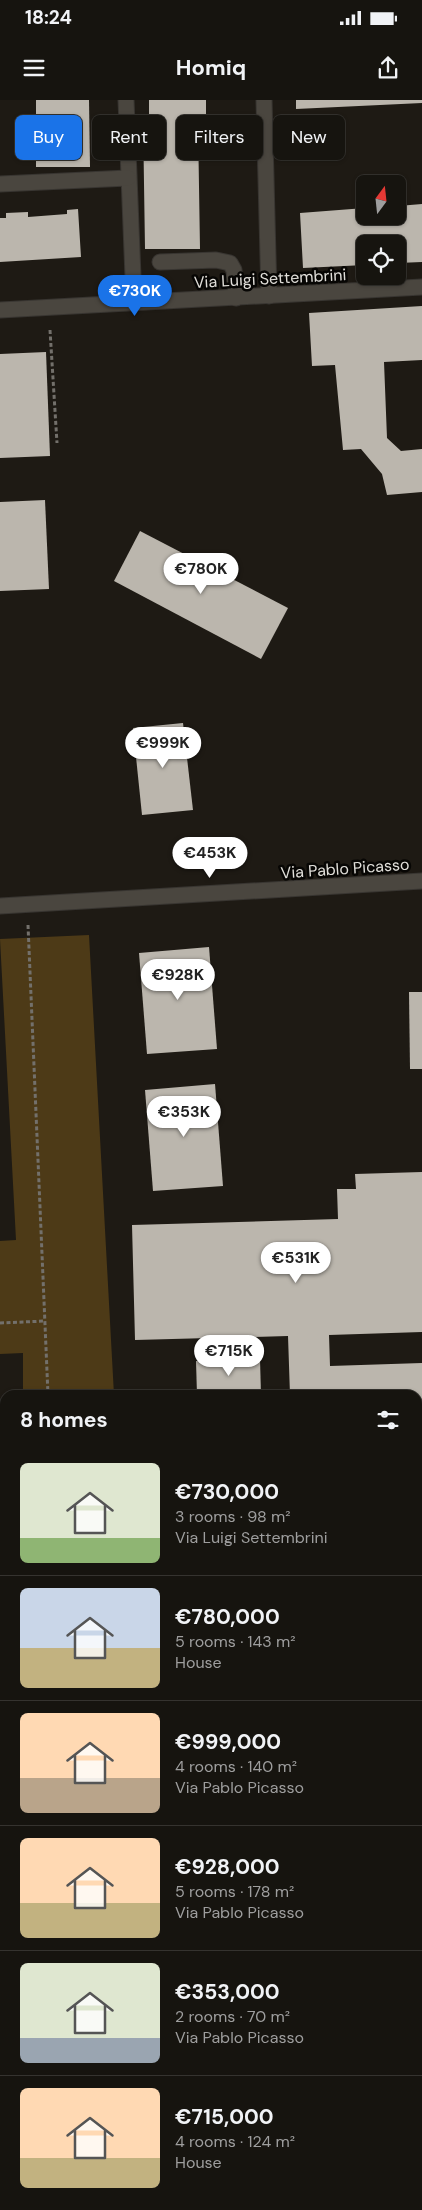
<!DOCTYPE html>
<html lang="en">
<head>
<meta charset="utf-8">
<style>
  body { margin:0; font-family:"DM Sans",sans-serif; background:#1f1d18; color:#f1f3f6; height:100vh; display:flex; flex-direction:column; font-size:19px; white-space:nowrap }
  * { box-sizing:border-box; margin:0 }
  p { font-size:16px; color:#9e9e9e }
  .icon { flex:none; width:28px; height:28px; fill:none; stroke:currentColor; stroke-width:2; stroke-linecap:round; stroke-linejoin:round }
  .map { position:relative; flex:1; overflow:hidden }
  .panel { position:absolute; left:0px; top:1290px; width:422px; height:820px; display:flex; flex-direction:column; background:#16140f; border-radius:15px 15px 0 0; box-shadow:0 1px 4px #0004,0 0 0 1px #35332f }
  .panel>* { flex:none }
  .hud { position:absolute; left:15px; top:15px; width:392px; height:45px; display:flex; gap:10px }
  .needle { width:32px; rotate:15deg }
  .fabs { position:absolute; left:356px; top:75px; display:grid; gap:10px }
  .fabs a { display:grid; place-items:center; width:50px; height:50px; border-radius:8px; background:#16140f; box-shadow:0 1px 4px #0004,0 0 0 1px #35332f; font-size:25px }
  .price { position:absolute; translate:-50% -42px; padding:0 11px; border-radius:18px; background:#fff; color:#222; font-size:16px; line-height:32px; filter:drop-shadow(0 1px 2px #0008) }
  .price::after { content:''; position:absolute; left:50%; top:30px; width:15px; height:11px; margin-left:-8px; background:inherit; clip-path:polygon(0 0,100% 0,50% 100%) }
  .price.current { background:#1a73e8; color:#fff }
  ul { padding:0; list-style:none }
  li { display:flex; align-items:center; gap:15px; height:125px; padding:0 20px }
  li+li { border-top:1px solid #35332f }
  li span { display:grid; place-items:center; flex:none; width:140px; height:100px; border-radius:8px; color:#555 }
  li>.icon { margin-inline-start:auto }
  span .icon { width:60px; height:60px; fill:#fffc; stroke-width:1 }
  li b { font-size:21px }
  h2 { display:flex; justify-content:space-between; align-items:center; height:60px; padding:0 20px; font-size:21px }
  .pill { padding:0 18px; border-radius:8px; background:#16140f; box-shadow:0 1px 4px #0004,0 0 0 1px #35332f; font-size:18px; line-height:45px }
  .pill.current { background:#1a73e8; color:#fff }
  .status { display:flex; justify-content:space-between; align-items:center; height:35px; padding:0 25px; background:#16140f; direction:ltr }
  .status svg { height:14px; fill:currentColor }
  header { display:flex; justify-content:space-between; align-items:center; height:65px; padding:0 20px; background:#16140f; font-size:22px; font-weight:700 }
  .map>svg:first-child { display:block }
  .park { fill:#4d3a17 }
  .building { fill:#bbb6ad }
  .lines { fill:none; stroke-linecap:round; stroke-linejoin:round }
  .minor-casing { stroke:#383531; stroke-width:17 }
  .path { stroke:#73706b; stroke-width:3; stroke-dasharray:4 2.5; stroke-linecap:butt }
  .minor { stroke:#4a463f; stroke-width:15 }
  .labels { text-anchor:middle; stroke-width:5; stroke-linejoin:round; paint-order:stroke }
  .street-label { font-size:16px; fill:#e0ded9; stroke:#070604 }
</style>
</head>
<body>
<div class="status"><b>18:24</b><svg viewBox="0 0 49 12"><path d="M0 12V9h3v3zM5 12V6h3v6zM10 12V3h3v9zM15 12V0h3v12zM26 1h20v11H26zM47 4h2v5h-2z"/></svg></div>
<header><svg class="icon" aria-label="menu" viewBox="0 0 24 24"><path d="M4 6h16M4 12h16M4 18h16"/></svg>Homiq<svg class="icon" aria-label="share" viewBox="0 0 24 24"><path d="M12 15V3M7 8l5-5 5 5M5 13v7h14v-7"/></svg></header>
<div class="map">
<svg width="422" height="2110" viewBox="0 0 422 2110">
  <rect width="100%" height="100%" fill="#1e1a14"/>
  <g class="park">
    <polygon points="89,835 114,1295 23,1295 23,1253 0,1254 0,1141 16,1140 0,839"/>
    <rect x="418" y="1569" width="4" height="137"/>
  </g>
  <g class="building">
    <polygon points="36,0 89,0 90,67 36,67"/>
    <polygon points="149,0 206,0 206,24 198,24 200,149 145,149 143,18 149,18"/>
    <polygon points="296,0 422,0 422,3 296,9"/>
    <polygon points="422,104 422,162 398,163 398,144 365,144 365,165 303,168 300,113 365,108 365,116 398,116 398,106"/>
    <polygon points="78,109 81,157 0,162 0,118 6,118 6,113 28,112 28,117 67,114 67,110"/>
    <polygon points="422,206 422,260 384,262 387,338 401,351 422,349 422,392 387,395 382,374 361,349 343,350 335,265 312,266 309,213"/>
    <polygon points="46,252 50,356 0,358 0,254"/>
    <polygon points="45,400 49,489 0,491 0,402"/>
    <polygon points="140,431 288,508 261,559 114,481"/>
    <polygon points="183,623 193,710 142,715 133,628"/>
    <polygon points="209,847 217,949 147,954 139,853"/>
    <polygon points="409,892 422,892 422,969 410,969"/>
    <polygon points="215,984 223,1086 153,1091 145,990"/>
    <polygon points="422,1072 422,1232 329,1235 330,1266 422,1263 422,1360 418,1360 418,1295 290,1295 288,1236 135,1240 132,1125 338,1119 337,1089 356,1089 355,1074"/>
    <polygon points="260,1259 261,1295 197,1295 196,1261"/>
    <rect x="0" y="1876" width="5" height="60"/>
    <polygon points="418,2082 422,2082 422,2110 208,2110 208,2105 418,2105"/>
  </g>
  <g class="lines">
    <defs>
      <g id="minor">
        <polyline points="126,0 134,202"/>
        <polyline points="264,0 269,196"/>
        <polyline points="0,84 128,78"/>
        <polyline points="160,162 216,160 230,163 234,170 236,198"/>
        <polyline points="0,210 422,187"/>
        <polyline points="0,806 422,781"/>
        <polyline points="418,1744 422,1744"/>
        <polyline points="0,1771 5,1771"/>
      </g>
    </defs>
    <use href="#minor" class="minor-casing"/>
    <g class="path">
      <polyline points="50,230 57,343"/>
      <polyline points="28,825 48,1295"/>
      <polyline points="0,1223 45,1221"/>
      <polyline points="418,1678 422,1677"/>
    </g>
    <use href="#minor" class="minor"/>
  </g>
  <g class="labels">
    <g class="street-label">
      <text transform="translate(270 178) rotate(-3)" y="6">Via Luigi Settembrini</text>
      <text transform="translate(345 768) rotate(-4)" y="6">Via Pablo Picasso</text>
    </g>
  </g>
</svg>
<div class="fabs">
<a><svg class="needle" viewBox="-14 -14 28 28"><path d="M0-13l5 13h-10z" fill="#e53935"/><path d="M0 13l5-13h-10z" fill="#9e9e9e"/></svg></a>
<a><svg class="icon" aria-label="locate" viewBox="0 0 24 24"><circle cx="12" cy="12" r="6"/><path d="M12 2v4M12 18v4M2 12h4M18 12h4"/></svg></a>
</div>
<b class="price current" style="left:135px;top:217px">€730K</b>
<b class="price" style="left:201px;top:495px">€780K</b>
<b class="price" style="left:163px;top:669px">€999K</b>
<b class="price" style="left:210px;top:779px">€453K</b>
<b class="price" style="left:178px;top:901px">€928K</b>
<b class="price" style="left:184px;top:1038px">€353K</b>
<b class="price" style="left:296px;top:1184px">€531K</b>
<b class="price" style="left:229px;top:1277px">€715K</b>
<div class="hud">
<a class="pill current">Buy</a>
<a class="pill">Rent</a>
<a class="pill">Filters</a>
<a class="pill">New</a>
</div>
<section class="panel">
<h2>8 homes<svg class="icon" aria-label="filters" viewBox="0 0 24 24"><path d="M4 7h16M4 17h16"/><circle cx="9" cy="7" r="2"/><circle cx="15" cy="17" r="2"/></svg></h2>
<ul>
<li><span style="background:linear-gradient(#dfe7d0 75%,#8fb573 0)"><svg class="icon" aria-label="home" viewBox="0 0 24 24"><path d="M3 11l9-7 9 7M6 9v11h12V9"/></svg></span><div><b>€730,000</b><p>3 rooms · 98 m²</p><p>Via Luigi Settembrini</p></div></li>
<li><span style="background:linear-gradient(#c9d6e8 60%,#c2b280 0)"><svg class="icon" aria-label="home" viewBox="0 0 24 24"><path d="M3 11l9-7 9 7M6 9v11h12V9"/></svg></span><div><b>€780,000</b><p>5 rooms · 143 m²</p><p>House</p></div></li>
<li><span style="background:linear-gradient(#ffd9b3 65%,#b9a48a 0)"><svg class="icon" aria-label="home" viewBox="0 0 24 24"><path d="M3 11l9-7 9 7M6 9v11h12V9"/></svg></span><div><b>€999,000</b><p>4 rooms · 140 m²</p><p>Via Pablo Picasso</p></div></li>
<li><span style="background:linear-gradient(#ffd9b3 65%,#c2b280 0)"><svg class="icon" aria-label="home" viewBox="0 0 24 24"><path d="M3 11l9-7 9 7M6 9v11h12V9"/></svg></span><div><b>€928,000</b><p>5 rooms · 178 m²</p><p>Via Pablo Picasso</p></div></li>
<li><span style="background:linear-gradient(#dfe7d0 75%,#9aa5b1 0)"><svg class="icon" aria-label="home" viewBox="0 0 24 24"><path d="M3 11l9-7 9 7M6 9v11h12V9"/></svg></span><div><b>€353,000</b><p>2 rooms · 70 m²</p><p>Via Pablo Picasso</p></div></li>
<li><span style="background:linear-gradient(#ffd9b3 70%,#c2b280 0)"><svg class="icon" aria-label="home" viewBox="0 0 24 24"><path d="M3 11l9-7 9 7M6 9v11h12V9"/></svg></span><div><b>€715,000</b><p>4 rooms · 124 m²</p><p>House</p></div></li>
</ul>
</section>
</div>
</body>
</html>
